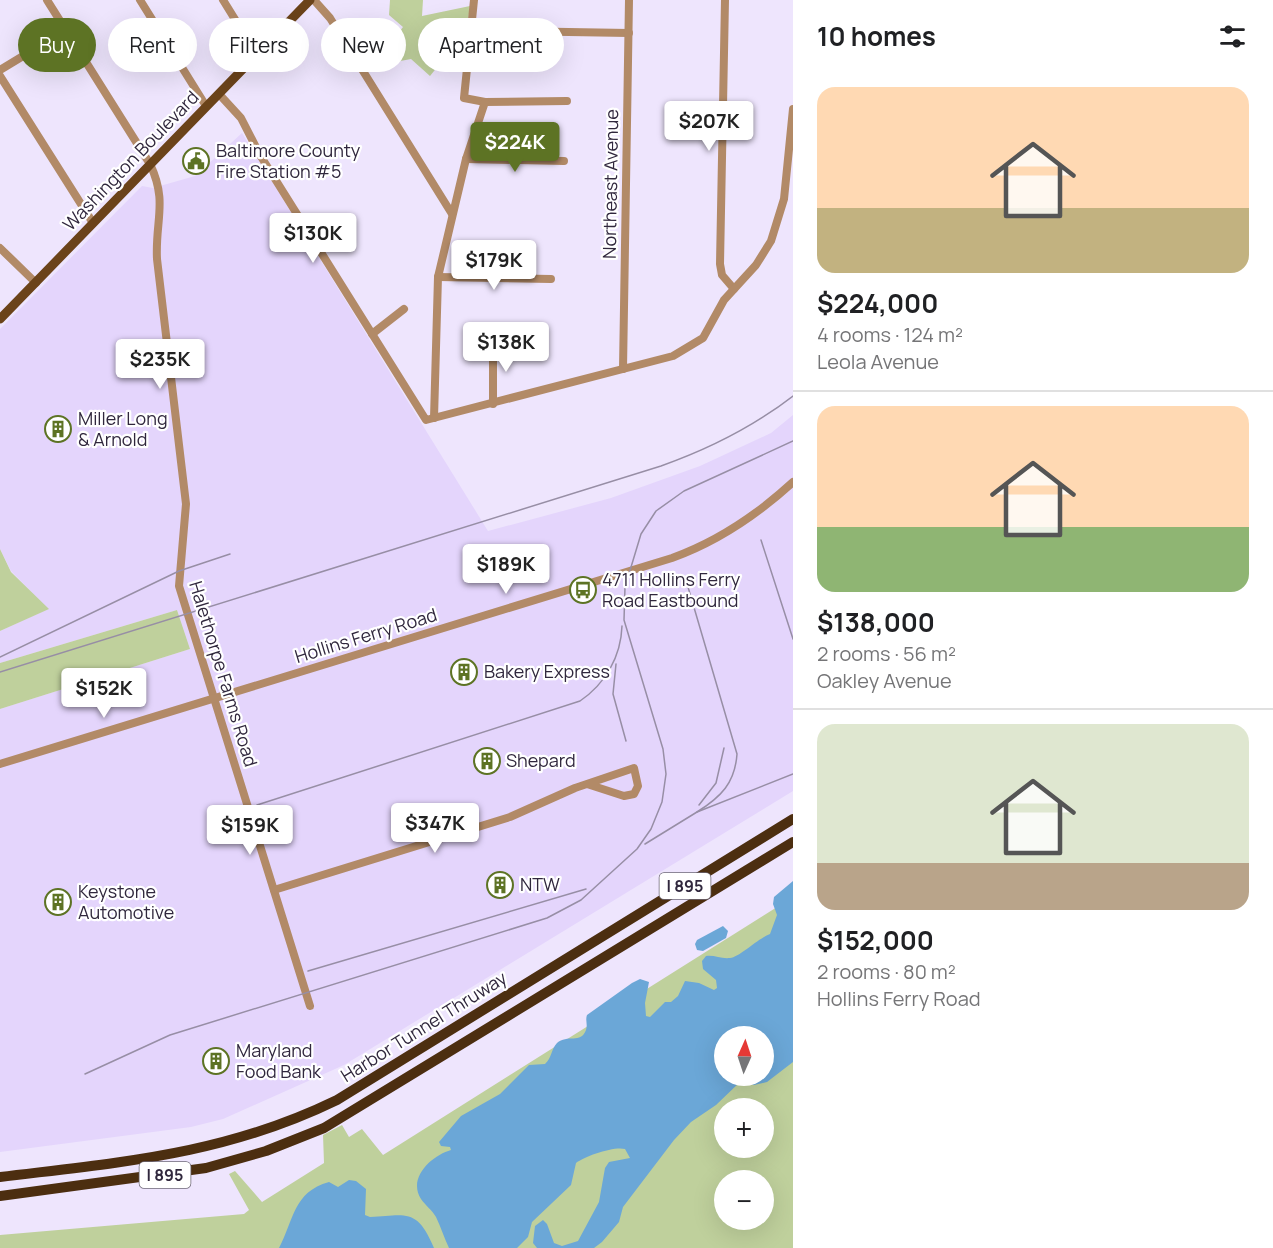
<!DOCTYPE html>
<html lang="en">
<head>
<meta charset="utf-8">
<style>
  body { margin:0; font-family:Manrope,sans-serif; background:#f2f2f2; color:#202124; height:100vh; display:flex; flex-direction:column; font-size:22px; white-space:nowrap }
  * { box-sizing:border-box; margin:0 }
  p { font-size:20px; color:#757577 }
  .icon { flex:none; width:33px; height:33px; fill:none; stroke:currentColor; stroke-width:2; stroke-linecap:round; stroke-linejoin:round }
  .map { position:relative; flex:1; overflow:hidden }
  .sheet { display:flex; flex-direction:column; background:#fff; width:480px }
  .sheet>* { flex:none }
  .guide { position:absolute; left:18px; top:18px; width:570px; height:54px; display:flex; gap:12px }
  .needle { width:39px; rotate:3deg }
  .buttons { position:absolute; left:714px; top:1026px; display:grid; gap:12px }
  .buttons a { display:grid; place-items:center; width:60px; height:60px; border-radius:50%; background:#fff; box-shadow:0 6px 24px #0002; font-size:30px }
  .price { position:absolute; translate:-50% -51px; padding:0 14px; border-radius:6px; background:#fff; color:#222; font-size:20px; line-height:39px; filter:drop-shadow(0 2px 3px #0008) }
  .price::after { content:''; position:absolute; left:50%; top:36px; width:18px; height:14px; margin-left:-9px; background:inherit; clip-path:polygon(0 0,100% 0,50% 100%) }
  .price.active { background:#5d7324; color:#fff }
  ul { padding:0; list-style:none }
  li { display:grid; align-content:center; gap:12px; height:318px; padding:0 24px }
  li+li { border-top:2px solid #e0e0e0 }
  li span { display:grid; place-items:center; height:186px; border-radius:18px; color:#555 }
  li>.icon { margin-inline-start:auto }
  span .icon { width:108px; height:108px; fill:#fffc; stroke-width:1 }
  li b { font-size:26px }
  h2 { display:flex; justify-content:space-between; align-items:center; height:72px; padding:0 24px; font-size:26px }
  .pill { padding:0 21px; border-radius:27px; background:#fff; box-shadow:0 6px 24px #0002; font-size:21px; line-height:54px }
  .pill.active { background:#5d7324; color:#fff }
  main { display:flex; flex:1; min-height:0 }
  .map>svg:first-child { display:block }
  .built { fill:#e4d5fc }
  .green { fill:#bfd09c; fill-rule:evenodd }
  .water { fill:#6ba7d7; fill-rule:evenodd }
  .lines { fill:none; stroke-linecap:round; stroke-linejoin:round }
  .minor { stroke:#b28a67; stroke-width:8 }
  .major { stroke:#6b431a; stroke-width:9 }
  .highway { stroke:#4c2e10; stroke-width:10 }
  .rail { stroke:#978ea5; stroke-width:1.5 }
  .labels { text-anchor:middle; stroke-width:4.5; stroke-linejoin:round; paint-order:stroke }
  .shield { fill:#fff; stroke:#6e6877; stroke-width:1.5 }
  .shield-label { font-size:16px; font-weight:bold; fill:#30273d }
  .poi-label { font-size:18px; fill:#30273d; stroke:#fff; text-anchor:start }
  .street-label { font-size:18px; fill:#30273d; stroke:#fff }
</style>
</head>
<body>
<main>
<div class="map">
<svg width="793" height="1248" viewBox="0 0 793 1248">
  <rect width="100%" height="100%" fill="#eee5fd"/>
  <polygon class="built" points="242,133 488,531 611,498 700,466 771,433 793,415 793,791 344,1065 223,1119 191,1127 0,1152 0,709 190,649 177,610 0,663 0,631 48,609 11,571 0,549 0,329 142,186 153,188 195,176"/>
  <g class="green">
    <polygon points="390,0 423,0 422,16 470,6 467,27 442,29 441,37 446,56 430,76 411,59 395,62 387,48 403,27 389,15"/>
    <polygon points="0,549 11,572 49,609 0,631"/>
    <polygon points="177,610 190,649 0,709 0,663"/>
    <path d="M793,897V1248H0V1235L244,1214L249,1210L229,1174L235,1171L262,1202L324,1163L323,1135L342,1125L349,1137L362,1129L383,1155ZM724,1036H764V1076H724ZM724,1108H764V1148H724ZM724,1180H764V1220H724Z"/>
  </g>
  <g class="water">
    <path d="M793,881V1062L767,1082L754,1085L741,1081L716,1105L691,1122L674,1140L623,1207L619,1222L602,1242L594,1248H537L533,1243L535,1226L543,1220L547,1224L554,1243L562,1246L578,1241L599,1202L605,1168L609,1162L630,1158L625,1149C614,1146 585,1156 576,1163L571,1185L532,1222L528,1237L517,1248H449C444,1238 441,1227 436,1217C432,1210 425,1205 421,1199C407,1177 433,1155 451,1150L450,1147L441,1146L439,1142L461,1116L500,1094L529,1065L545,1064C552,1058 551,1049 557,1043C567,1034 581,1044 586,1030C588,1024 585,1021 587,1015L632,983L640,979L649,982L645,1003L646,1016L650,1017L665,1002H671L678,996L685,981L699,983L714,990L717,988L716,980L703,969L702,961L706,956C715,955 721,959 730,958C740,957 757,939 770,934L777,915L773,904L774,897ZM764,1036V1076H724V1036Z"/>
    <polygon points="723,926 728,931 726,938 703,951 697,950 695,944 697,940"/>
    <path d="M349,1180L356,1181L366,1189L365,1215L370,1217C407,1215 417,1208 434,1248H279C294,1220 293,1192 329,1182L338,1187Z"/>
  </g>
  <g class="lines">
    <g class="minor">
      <path d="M47,0L150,164C168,202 155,220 157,259L186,504L179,586L310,1006"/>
      <polyline points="140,0 206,106"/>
      <polyline points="223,0 257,55"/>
      <polyline points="314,0 330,18 452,214"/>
      <polyline points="474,0 464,98 485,102 567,101"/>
      <polyline points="725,0 720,264 722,275 734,289"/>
      <polyline points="500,31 629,33"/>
      <polyline points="0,70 66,30"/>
      <polyline points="0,76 93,223"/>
      <polyline points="219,94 241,118 260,155 426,420 673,356 703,338 724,300 756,265 771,241 784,199 793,109"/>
      <polyline points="466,159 564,161"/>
      <polyline points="0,248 36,283"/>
      <polyline points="438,277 551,279"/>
      <polyline points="372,334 404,309"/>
      <polyline points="623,369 629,0"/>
      <polyline points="493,404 493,343"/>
      <polyline points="434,418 438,277 466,159 485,102"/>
      <path d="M0,764L672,558C719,541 757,515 793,482"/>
      <polyline points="274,890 510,817 575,788 634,768 638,786 634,794 624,796 587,784"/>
    </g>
    <polyline class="major" points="0,319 310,0"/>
    <g class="highway">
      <path d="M0,1177C122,1162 224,1155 337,1100L793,819"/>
      <polyline points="0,1196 206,1168 266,1151 324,1128 793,842"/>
    </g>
    <g class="rail">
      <polyline points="761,540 793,639"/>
      <path d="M688,587L737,754C735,783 721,797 697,812"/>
      <polyline points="0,657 179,571 230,554"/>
      <polyline points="616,664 613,694 626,741"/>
      <path d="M0,672L661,466C709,449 753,427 793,396"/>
      <path d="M257,805L580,701C605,684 621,657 622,626"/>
      <polyline points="699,805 716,783 724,748"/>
      <polyline points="645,844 697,812 793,774"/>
      <polyline points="308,971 586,889"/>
      <polyline points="85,1074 170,1035 547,918 581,900 637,849 651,829 662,802 666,774 663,749 624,620 625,587 641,534 656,511 684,491 793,441"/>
    </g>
  </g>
  <defs>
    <symbol id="civic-ring" viewBox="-11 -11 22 22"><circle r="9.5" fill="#fff" stroke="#5d7324" stroke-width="1.5"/><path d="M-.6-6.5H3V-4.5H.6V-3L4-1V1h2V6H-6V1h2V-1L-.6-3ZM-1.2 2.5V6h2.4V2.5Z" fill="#5d7324"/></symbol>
    <symbol id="building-ring" viewBox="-11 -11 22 22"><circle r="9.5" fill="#fff" stroke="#5d7324" stroke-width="1.5"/><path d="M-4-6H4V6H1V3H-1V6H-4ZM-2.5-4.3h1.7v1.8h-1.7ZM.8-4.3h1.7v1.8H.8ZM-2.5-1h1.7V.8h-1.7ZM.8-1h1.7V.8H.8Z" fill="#5d7324"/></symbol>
    <symbol id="bus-ring" viewBox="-11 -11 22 22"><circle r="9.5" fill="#fff" stroke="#5d7324" stroke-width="1.5"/><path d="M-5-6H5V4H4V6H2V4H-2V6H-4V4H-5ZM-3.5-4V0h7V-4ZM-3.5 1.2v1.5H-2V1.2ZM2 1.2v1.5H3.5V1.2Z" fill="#5d7324"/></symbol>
  </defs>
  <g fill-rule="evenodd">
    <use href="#civic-ring" x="181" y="146" width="30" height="30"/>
    <use href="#building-ring" x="43" y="414" width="30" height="30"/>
    <use href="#bus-ring" x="568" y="575" width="30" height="30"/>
    <use href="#building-ring" x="449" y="657" width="30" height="30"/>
    <use href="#building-ring" x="472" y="746" width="30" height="30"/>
    <use href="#building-ring" x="485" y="870" width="30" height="30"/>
    <use href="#building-ring" x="43" y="887" width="30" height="30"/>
    <use href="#building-ring" x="201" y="1046" width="30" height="30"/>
  </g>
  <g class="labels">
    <g class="shield">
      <rect x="659.5" y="873" width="51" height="26" rx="4.5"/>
      <rect x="139.5" y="1162" width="51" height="26" rx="4.5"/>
    </g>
    <g class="shield-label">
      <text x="685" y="892">I 895</text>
      <text x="165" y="1181">I 895</text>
    </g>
    <g class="poi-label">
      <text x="216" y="157">Baltimore County<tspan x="216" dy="21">Fire Station #5</tspan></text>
      <text x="78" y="425">Miller Long<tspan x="78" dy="21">&amp; Arnold</tspan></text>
      <text x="602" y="586">4711 Hollins Ferry<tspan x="602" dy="21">Road Eastbound</tspan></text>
      <text x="484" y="678">Bakery Express</text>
      <text x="506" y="767">Shepard</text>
      <text x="520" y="891">NTW</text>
      <text x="78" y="898">Keystone<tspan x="78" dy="21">Automotive</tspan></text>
      <text x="236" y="1057">Maryland<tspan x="236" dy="21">Food Bank</tspan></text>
    </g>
    <g class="street-label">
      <text transform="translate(131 161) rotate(-46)" y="6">Washington Boulevard</text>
      <text transform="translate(611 184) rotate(-89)" y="6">Northeast Avenue</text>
      <text transform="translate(366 636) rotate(-17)" y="6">Hollins Ferry Road</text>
      <text transform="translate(223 674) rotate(73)" y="6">Halethorpe Farms Road</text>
      <text transform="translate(424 1027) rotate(-32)" y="6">Harbor Tunnel Thruway</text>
    </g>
  </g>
</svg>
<div class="buttons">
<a><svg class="needle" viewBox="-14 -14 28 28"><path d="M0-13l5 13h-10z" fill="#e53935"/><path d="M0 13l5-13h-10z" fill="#757577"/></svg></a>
<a>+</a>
<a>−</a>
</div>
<b class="price" style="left:709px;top:152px">$207K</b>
<b class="price active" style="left:515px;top:173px">$224K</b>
<b class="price" style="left:313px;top:264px">$130K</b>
<b class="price" style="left:494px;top:291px">$179K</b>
<b class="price" style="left:506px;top:373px">$138K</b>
<b class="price" style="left:160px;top:390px">$235K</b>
<b class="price" style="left:506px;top:595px">$189K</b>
<b class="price" style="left:104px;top:719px">$152K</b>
<b class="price" style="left:435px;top:854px">$347K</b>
<b class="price" style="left:250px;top:856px">$159K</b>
<div class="guide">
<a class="pill active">Buy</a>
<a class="pill">Rent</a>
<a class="pill">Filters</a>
<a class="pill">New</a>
<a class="pill">Apartment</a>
</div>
</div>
<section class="sheet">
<h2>10 homes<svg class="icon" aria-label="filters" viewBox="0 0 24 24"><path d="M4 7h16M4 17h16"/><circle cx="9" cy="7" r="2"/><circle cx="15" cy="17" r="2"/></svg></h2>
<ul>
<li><span style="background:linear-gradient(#ffd9b3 65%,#c2b280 0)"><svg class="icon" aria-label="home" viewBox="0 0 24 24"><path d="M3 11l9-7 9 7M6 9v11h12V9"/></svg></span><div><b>$224,000</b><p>4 rooms · 124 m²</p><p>Leola Avenue</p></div></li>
<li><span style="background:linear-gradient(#ffd9b3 65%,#8fb573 0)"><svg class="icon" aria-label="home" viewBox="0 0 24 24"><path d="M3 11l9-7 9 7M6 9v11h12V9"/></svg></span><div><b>$138,000</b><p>2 rooms · 56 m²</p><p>Oakley Avenue</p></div></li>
<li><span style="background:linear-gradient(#dfe7d0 75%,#b9a48a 0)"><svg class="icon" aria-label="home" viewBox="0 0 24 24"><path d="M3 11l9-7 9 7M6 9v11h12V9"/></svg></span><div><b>$152,000</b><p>2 rooms · 80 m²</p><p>Hollins Ferry Road</p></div></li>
</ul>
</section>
</main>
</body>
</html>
